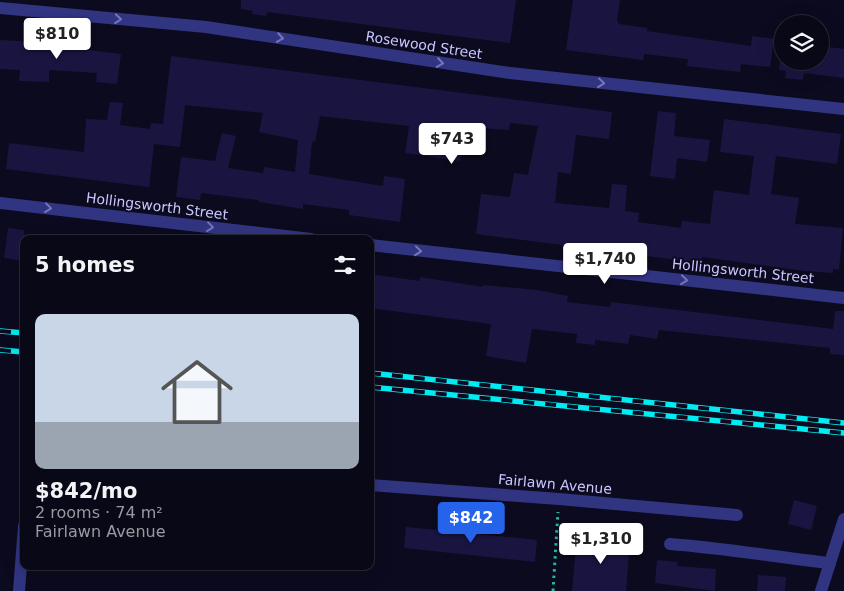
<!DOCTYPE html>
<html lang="en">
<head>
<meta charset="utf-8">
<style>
  body { margin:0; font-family:"DejaVu Sans",sans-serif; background:#171623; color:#f1f3f6; height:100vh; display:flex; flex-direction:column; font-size:19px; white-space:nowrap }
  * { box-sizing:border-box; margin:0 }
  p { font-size:16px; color:#999aa1 }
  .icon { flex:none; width:28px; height:28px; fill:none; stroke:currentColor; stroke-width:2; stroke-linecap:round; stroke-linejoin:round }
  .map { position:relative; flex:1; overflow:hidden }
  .panel { position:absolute; left:20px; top:235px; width:354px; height:335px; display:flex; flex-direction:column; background:#090816; border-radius:10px; box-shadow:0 5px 20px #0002,0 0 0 1px #292935 }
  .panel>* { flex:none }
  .fabs { position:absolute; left:774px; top:15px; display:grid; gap:10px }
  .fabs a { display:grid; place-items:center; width:55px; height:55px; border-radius:50%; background:#090816; box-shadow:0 5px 20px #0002,0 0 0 1px #292935; font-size:25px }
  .price { position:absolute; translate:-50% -42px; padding:0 11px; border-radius:5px; background:#fff; color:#222; font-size:16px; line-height:32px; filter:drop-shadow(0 1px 2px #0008) }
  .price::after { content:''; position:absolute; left:50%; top:30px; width:15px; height:11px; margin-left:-8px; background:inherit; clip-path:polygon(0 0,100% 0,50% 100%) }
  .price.selected { background:#2563eb; color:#fff }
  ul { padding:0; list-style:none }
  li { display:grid; align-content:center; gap:10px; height:265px; padding:0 15px }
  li+li { border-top:1px solid #292935 }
  li span { display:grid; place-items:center; height:155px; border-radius:10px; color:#555 }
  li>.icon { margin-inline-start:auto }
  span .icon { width:90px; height:90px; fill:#fffc; stroke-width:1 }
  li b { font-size:21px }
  h2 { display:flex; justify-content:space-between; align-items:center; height:60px; padding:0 15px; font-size:21px }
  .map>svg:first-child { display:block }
  .building { fill:#1a1540 }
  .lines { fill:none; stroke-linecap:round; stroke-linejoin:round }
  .path { stroke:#24b6a3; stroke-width:3; stroke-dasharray:2.5 4; stroke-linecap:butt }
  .street { stroke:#313481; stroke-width:12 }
  .rail-casing { stroke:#00ecf2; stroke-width:5.5 }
  .rail { stroke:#0c0a1e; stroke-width:4; stroke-dasharray:11; stroke-linecap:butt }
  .oneway { stroke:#7576ba }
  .labels { text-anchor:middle; stroke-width:4; stroke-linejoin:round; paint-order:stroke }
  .street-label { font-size:14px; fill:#c9c7ff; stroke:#0c0a1e }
</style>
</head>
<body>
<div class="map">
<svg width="844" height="591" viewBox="0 0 844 591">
  <rect width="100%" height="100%" fill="#0c0a1e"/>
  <g class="building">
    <polygon points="241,0 516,0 510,43 267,12 266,16 252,14 253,11 241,9"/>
    <polygon points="573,0 620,0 617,21 619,24 647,28 647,31 751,46 752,36 774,39 770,67 741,64 740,72 687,66 688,59 644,54 643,60 566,50"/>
    <polygon points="0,40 90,45 89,50 121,54 117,84 96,82 97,73 49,70 49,82 19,81 20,70 0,69"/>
    <polygon points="821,46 844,49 844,78 804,73 803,80 785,78 786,71 779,70 780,61 820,61"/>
    <polygon points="171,56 612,112 609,139 576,135 571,174 558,172 555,203 609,208 612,184 627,185 625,211 639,213 638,222 681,228 682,221 710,224 714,190 749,195 754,156 720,152 724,119 841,134 837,164 776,156 771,194 799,198 795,224 843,228 839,270 833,269 833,273 805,271 702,257 701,263 476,234 481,194 510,197 514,173 528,175 538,126 510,123 509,130 466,127 460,161 405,153 409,126 320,116 315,142 312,141 309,174 383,186 384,176 405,179 400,222 349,215 349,210 303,204 303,209 259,202 259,200 201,193 200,200 176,197 181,157 215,161 222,133 236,136 228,168 263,173 264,167 295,172 298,140 259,132 263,113 185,105 180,147 154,144 149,187 6,169 9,143 84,152 86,119 107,120 110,102 123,103 120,125 150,129 151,123 163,124"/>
    <polygon points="658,111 676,113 674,136 710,140 707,162 677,158 675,179 650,176"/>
    <polygon points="8,228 24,230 24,261 4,258"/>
    <polygon points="370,274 420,281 420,277 483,287 483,285 537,290 568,296 567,302 610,307 611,302 833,329 835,311 844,311 844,355 830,354 830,348 659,330 657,339 630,335 628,344 595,340 595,345 576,343 577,334 532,329 526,363 486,356 491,324 370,308"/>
    <polygon points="794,500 817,506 811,530 788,524"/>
    <polygon points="406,527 537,540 535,562 404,548"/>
    <polygon points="577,536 630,541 626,591 572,591"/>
    <polygon points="657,560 678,562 677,566 716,569 715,591 655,583"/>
    <polygon points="758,575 786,577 785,591 757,591"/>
  </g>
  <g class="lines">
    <polyline class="path" points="553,591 558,512"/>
    <g class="street">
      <polyline points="0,8 206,27 510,73 844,109"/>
      <polyline points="0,203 311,239"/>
      <polyline points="370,245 844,298"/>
      <polyline points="370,485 559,499 737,515"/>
      <path d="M670,544C723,548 776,557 830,563"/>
      <polyline points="19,591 24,526"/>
      <polyline points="821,591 844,519"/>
    </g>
    <defs>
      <g id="rail">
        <polyline points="0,331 24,333"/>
        <polyline points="0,350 24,352"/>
        <polyline points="370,373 844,423"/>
        <polyline points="370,387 844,433"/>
      </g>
    </defs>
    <use href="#rail" class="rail-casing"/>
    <use href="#rail" class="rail"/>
  </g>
  <defs><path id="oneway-chevron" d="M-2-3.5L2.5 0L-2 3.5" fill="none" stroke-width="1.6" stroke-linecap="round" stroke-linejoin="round" transform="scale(1.25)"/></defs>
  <g class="oneway">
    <use href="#oneway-chevron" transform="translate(118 19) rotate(5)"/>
    <use href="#oneway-chevron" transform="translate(280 38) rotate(9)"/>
    <use href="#oneway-chevron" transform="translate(440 63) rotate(9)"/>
    <use href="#oneway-chevron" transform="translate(601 83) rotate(6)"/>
    <use href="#oneway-chevron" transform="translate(48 208) rotate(7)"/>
    <use href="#oneway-chevron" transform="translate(210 227) rotate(7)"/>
    <use href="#oneway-chevron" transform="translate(418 251) rotate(6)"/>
    <use href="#oneway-chevron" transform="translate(684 280) rotate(6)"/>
  </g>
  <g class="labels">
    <g class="street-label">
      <text transform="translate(424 45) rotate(9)" y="5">Rosewood Street</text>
      <text transform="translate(157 206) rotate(7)" y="5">Hollingsworth Street</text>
      <text transform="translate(743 271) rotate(6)" y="5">Hollingsworth Street</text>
      <text transform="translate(555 484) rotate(5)" y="5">Fairlawn Avenue</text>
    </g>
  </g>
</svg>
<div class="fabs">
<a><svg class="icon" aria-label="layers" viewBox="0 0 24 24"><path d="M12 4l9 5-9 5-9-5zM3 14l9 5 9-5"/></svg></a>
</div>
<b class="price" style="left:57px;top:60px">$810</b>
<b class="price" style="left:452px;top:165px">$743</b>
<b class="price" style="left:605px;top:285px">$1,740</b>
<b class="price selected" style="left:471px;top:544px">$842</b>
<b class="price" style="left:601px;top:565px">$1,310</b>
<section class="panel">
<h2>5 homes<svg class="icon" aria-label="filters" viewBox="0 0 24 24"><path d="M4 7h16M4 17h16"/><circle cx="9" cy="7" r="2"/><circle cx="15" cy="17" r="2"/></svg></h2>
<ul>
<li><span style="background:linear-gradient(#c9d6e8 70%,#9aa5b1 0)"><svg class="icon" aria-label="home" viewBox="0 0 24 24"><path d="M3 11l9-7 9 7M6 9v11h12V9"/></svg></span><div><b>$842/mo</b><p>2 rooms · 74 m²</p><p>Fairlawn Avenue</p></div></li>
</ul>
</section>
</div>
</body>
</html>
